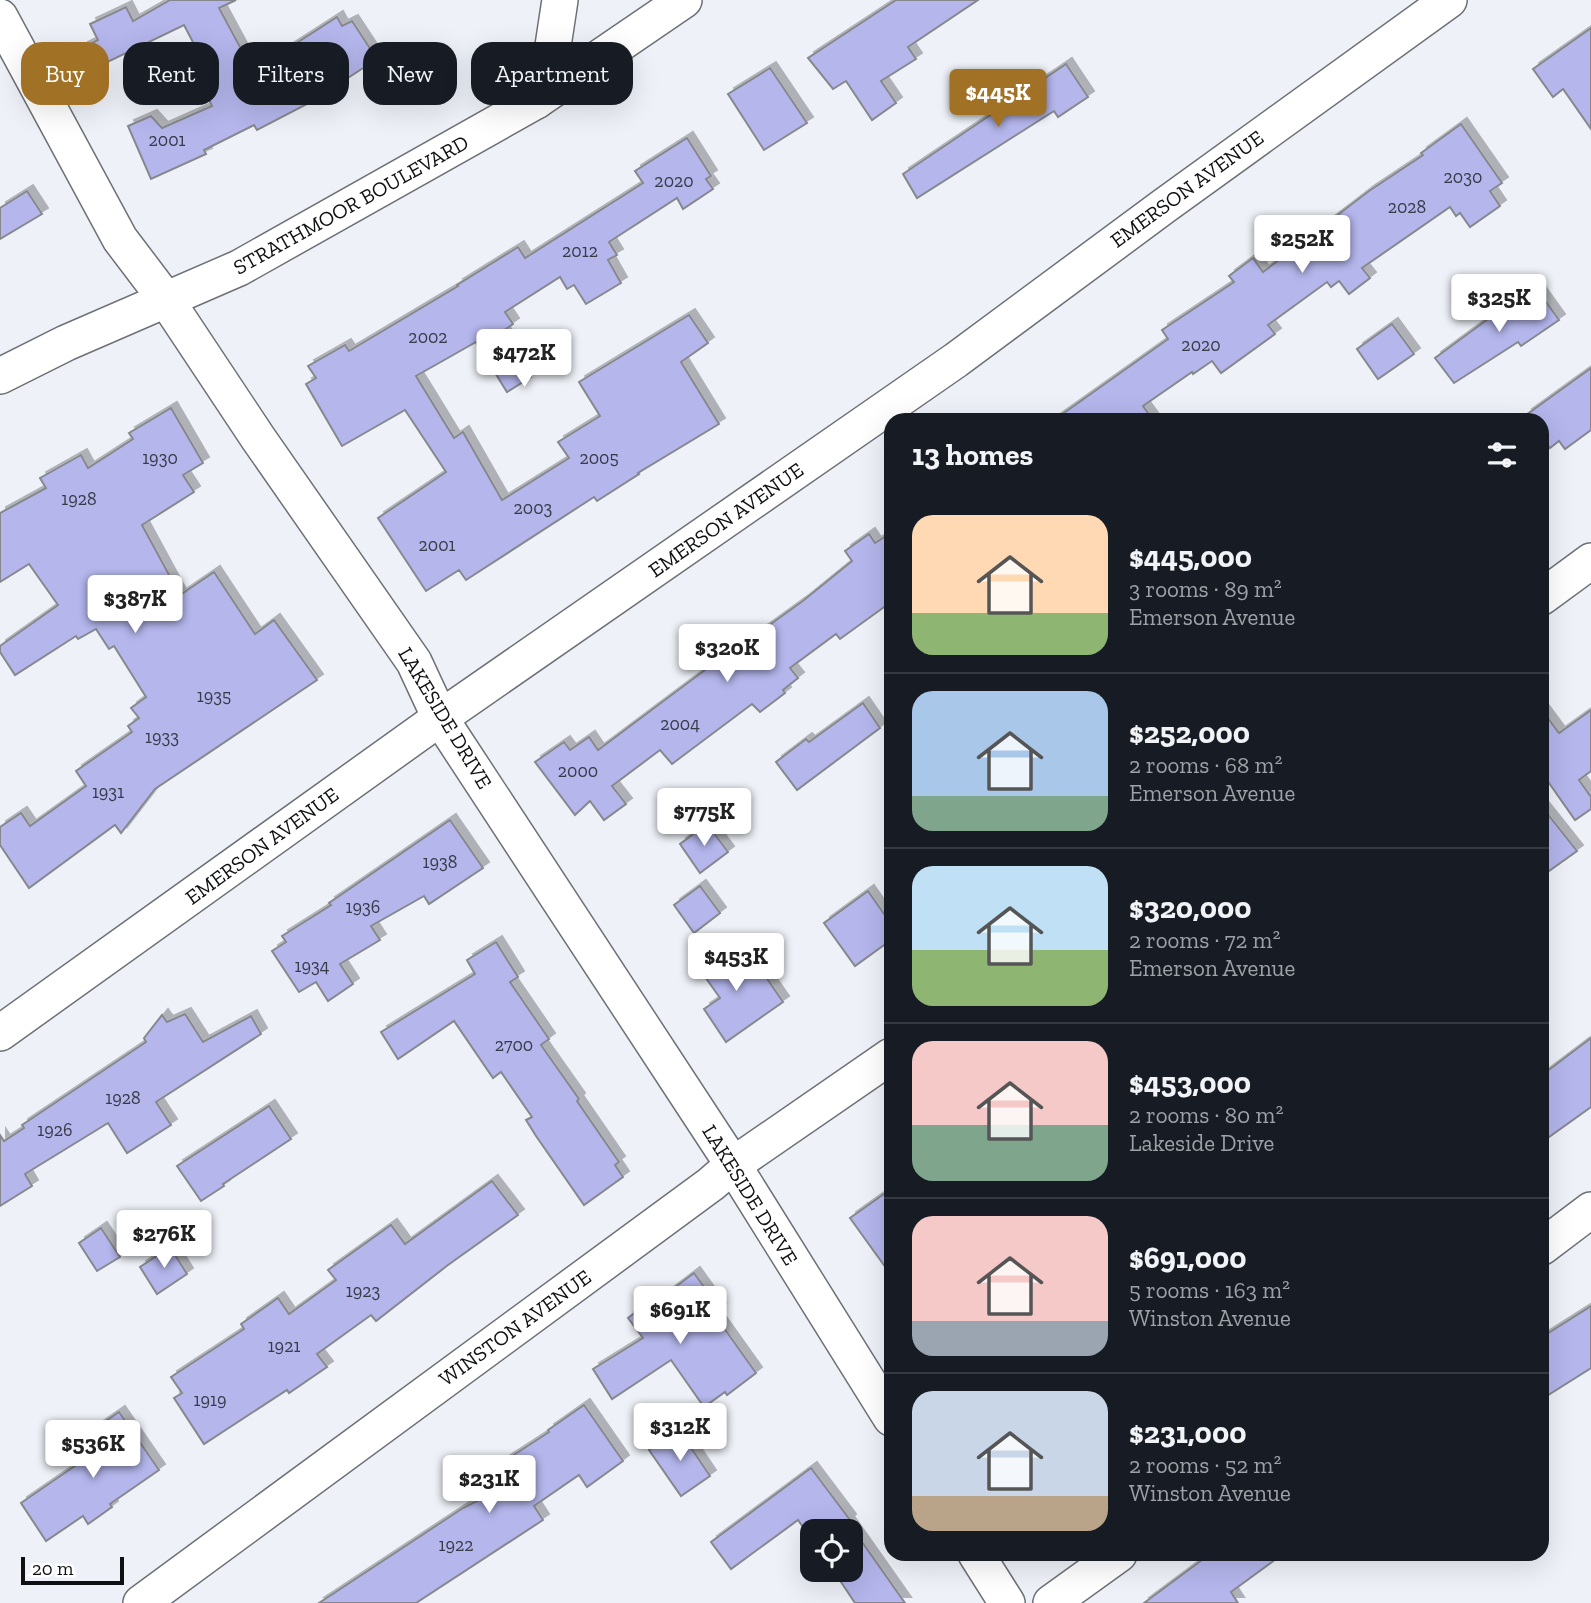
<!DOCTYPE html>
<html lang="en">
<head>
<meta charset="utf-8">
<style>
  body { margin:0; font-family:"Zilla Slab",serif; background:#242831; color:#f1f3f6; height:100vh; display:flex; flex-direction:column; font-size:26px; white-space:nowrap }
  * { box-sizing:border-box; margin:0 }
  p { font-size:23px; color:#9ea1a6 }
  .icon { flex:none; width:38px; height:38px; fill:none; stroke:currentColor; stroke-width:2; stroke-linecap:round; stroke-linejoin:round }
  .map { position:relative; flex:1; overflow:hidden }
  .panel { position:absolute; left:884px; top:413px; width:665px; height:1148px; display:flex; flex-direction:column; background:#171b24; border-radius:21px; box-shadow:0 7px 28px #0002 }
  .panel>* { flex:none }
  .top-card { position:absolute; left:21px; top:42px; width:665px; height:63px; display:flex; gap:14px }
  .tools { position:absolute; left:800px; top:1519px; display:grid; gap:14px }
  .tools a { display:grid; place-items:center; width:63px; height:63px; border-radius:14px; background:#171b24; box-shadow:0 7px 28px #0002; font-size:35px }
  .scale { position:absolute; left:21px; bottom:18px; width:103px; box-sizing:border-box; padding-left:7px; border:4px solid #0f1012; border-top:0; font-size:19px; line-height:24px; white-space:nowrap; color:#0f1012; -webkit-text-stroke:5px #fff; paint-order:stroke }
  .price { position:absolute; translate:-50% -60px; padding:0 16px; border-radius:7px; background:#fff; color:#222; font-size:23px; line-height:46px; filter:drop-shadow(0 2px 4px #0008) }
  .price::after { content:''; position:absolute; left:50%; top:42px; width:21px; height:16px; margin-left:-10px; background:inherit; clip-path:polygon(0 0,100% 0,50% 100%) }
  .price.current { background:#a17125; color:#fff }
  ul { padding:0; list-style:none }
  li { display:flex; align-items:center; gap:21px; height:175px; padding:0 28px }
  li+li { border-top:2px solid #363941 }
  li span { display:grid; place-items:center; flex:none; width:196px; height:140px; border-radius:21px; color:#555 }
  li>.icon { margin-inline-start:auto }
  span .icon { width:84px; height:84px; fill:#fffc; stroke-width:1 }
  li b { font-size:30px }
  h2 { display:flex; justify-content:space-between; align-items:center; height:84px; padding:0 28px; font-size:30px }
  .chip { padding:0 24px; border-radius:21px; background:#171b24; box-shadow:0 7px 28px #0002; font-size:24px; line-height:63px }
  .chip.current { background:#a17125; color:#fff }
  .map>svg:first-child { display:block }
  .building { fill:#b4b6ec; stroke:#87888e; stroke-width:2; filter:url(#shadow) }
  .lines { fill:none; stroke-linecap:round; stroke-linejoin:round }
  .minor-casing { stroke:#6d7076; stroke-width:38 }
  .minor { stroke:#fff; stroke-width:35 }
  .labels { text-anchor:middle; stroke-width:7; stroke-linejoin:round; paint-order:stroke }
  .number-label { font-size:18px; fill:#383a48 }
  .street-label { font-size:21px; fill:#0f1012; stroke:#fff }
</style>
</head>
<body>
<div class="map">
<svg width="1591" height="1603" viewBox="0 0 1591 1603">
  <defs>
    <filter id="shadow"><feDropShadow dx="6" dy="-6" stdDeviation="0" flood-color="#0004"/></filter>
  </defs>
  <rect width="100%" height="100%" fill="#eef2f8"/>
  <g class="building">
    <polygon points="170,0 236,0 219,8 253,71 337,17 342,26 352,21 377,59 311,102 257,130 254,125 204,150 206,154 151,179 128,126 151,116 162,128 212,106 206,94 217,88 184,25 93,69 82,48 98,40 90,24 126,7 133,21"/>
    <polygon points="896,0 978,0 908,47 916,59 881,81 896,103 872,120 846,81 833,89 808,58"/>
    <polygon points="1591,28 1591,129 1563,89 1553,97 1533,69"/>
    <polygon points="1066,64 1088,97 1058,117 1054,111 917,198 903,174"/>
    <polygon points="770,68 807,123 764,150 728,94"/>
    <polygon points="1461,124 1502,183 1490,191 1500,206 1470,227 1460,213 1456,216 1450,207 1362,268 1370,278 1349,294 1339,281 1331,287 1327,282 1268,325 1275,334 1221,373 1212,361 1193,374 1192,372 1143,406 1153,420 1054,420 1168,339 1162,330 1234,282 1229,276 1253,258 1263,272 1369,191 1423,155 1421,153"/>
    <polygon points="687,138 711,176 706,179 713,189 683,209 677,198 609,242 617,255 608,260 621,283 586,304 574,285 567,289 560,277 505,312 513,324 503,331 531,377 507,392 476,342 416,376 454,438 463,432 502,500 569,458 558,442 600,416 579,382 689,315 708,343 681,362 719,424 638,473 639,474 597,501 594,497 466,580 459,570 426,591 378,518 446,472 405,410 342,446 306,384 316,378 308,366 345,345 349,351 458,286 457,285 518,247 525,258 643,183 635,171"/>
    <polygon points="27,191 42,214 0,239 0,208"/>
    <polygon points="1534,285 1559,320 1521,346 1518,342 1454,383 1435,358"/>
    <polygon points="1392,324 1414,354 1378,379 1357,349"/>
    <polygon points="1591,368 1591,430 1565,449 1559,441 1550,448 1542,437 1542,420 1530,420 1526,415"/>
    <polygon points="171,408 203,463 183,475 194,492 142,525 180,595 214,572 255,634 274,620 317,680 155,789 121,833 115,825 29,888 0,845 0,827 21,813 30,826 86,786 76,771 132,732 128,726 139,718 131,708 146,697 114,646 109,649 96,629 78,639 76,636 15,675 0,652 0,646 58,605 29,564 0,582 0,513 46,488 40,478 81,455 88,468 133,439 129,433"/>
    <polygon points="891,533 891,602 840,639 836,634 790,668 798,678 783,690 785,693 760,712 752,704 672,764 660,750 612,786 626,804 604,820 590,801 575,815 535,762 564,742 570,750 589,737 598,750 721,658 719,656 744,638 746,642 804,600 852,561 845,551 869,534 875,543"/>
    <polygon points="863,703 880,728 797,790 776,762 806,739 809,742"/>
    <polygon points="1542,710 1559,733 1591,710 1591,771 1579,780 1591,797 1591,809 1575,820 1542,773"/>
    <polygon points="1542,807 1577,851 1542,876"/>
    <polygon points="450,820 483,868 429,904 424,896 371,926 380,940 340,964 353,984 328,1001 316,982 299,992 272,951 286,942 282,936 331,905 329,903"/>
    <polygon points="707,824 728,852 700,873 680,844"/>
    <polygon points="700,886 720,913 694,933 674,905"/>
    <polygon points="868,891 891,924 891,940 855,966 824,923"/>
    <polygon points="496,942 518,977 510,982 549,1039 541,1045 579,1099 577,1101 619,1162 615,1165 623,1177 584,1205 536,1136 526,1120 532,1117 501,1072 493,1078 454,1021 398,1059 381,1032 475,974 467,960"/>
    <polygon points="726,943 748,975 759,967 783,1002 726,1042 704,1009 720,998 696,964"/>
    <polygon points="185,1014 203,1042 251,1016 261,1034 156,1102 171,1125 127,1153 108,1123 25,1174 32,1186 0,1206 0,1135 4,1141 24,1128 22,1125 146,1042 144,1038 162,1015 167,1022"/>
    <polygon points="1591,1038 1591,1107 1542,1142 1542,1075"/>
    <polygon points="269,1106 291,1139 223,1184 224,1186 201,1201 177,1166"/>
    <polygon points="492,1181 518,1215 448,1265 376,1321 371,1315 317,1354 327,1367 289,1393 287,1390 204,1444 174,1398 182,1393 171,1377 244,1329 241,1324 278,1298 289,1314 336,1280 328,1270 391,1225 405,1244"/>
    <polygon points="891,1189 891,1275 850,1218"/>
    <polygon points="101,1228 120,1257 97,1271 79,1243"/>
    <polygon points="170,1247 187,1274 157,1294 140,1267"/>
    <polygon points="694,1273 720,1309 714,1314 756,1373 727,1395 725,1392 704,1407 671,1360 612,1399 593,1369 643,1338 628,1318 650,1301 653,1304"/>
    <polygon points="1591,1306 1591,1368 1542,1399 1542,1337"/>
    <polygon points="584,1405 623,1461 587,1487 579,1475 534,1506 543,1520 416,1603 319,1603 463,1508 495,1492 483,1475 549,1432 548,1430"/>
    <polygon points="119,1412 159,1470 110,1504 112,1507 88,1524 83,1516 46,1541 21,1503 98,1450 87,1434"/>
    <polygon points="679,1430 710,1476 681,1496 649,1450"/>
    <polygon points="811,1468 850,1520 848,1522 905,1603 855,1603 833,1570 850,1570 850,1531 812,1531 812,1540 798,1520 731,1569 711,1542"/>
    <polygon points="1210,1554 1283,1554 1231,1592 1238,1603 1144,1603"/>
  </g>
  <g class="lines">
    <defs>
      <g id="minor">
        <polyline points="0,17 120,239 167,301 258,438 414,662 440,718 733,1165 891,1418"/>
        <polyline points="536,101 553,46 560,0"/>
        <polyline points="0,376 66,343 239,268 536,101 684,0"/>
        <polyline points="1542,597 1591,561"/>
        <polyline points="0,1033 440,718 956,360 1164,206 1449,0"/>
        <polyline points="1542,1247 1591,1210"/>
        <polyline points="976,1554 1007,1603"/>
        <polyline points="141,1603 711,1184 733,1165 891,1056"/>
        <polyline points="1051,1603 1119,1554"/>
      </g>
    </defs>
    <use href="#minor" class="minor-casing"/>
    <use href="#minor" class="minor"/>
  </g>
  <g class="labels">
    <g class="number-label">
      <text x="167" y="146">2001</text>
      <text x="1463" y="183">2030</text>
      <text x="674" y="187">2020</text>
      <text x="1407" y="213">2028</text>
      <text x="580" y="257">2012</text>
      <text x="428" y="343">2002</text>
      <text x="1201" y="351">2020</text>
      <text x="160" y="464">1930</text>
      <text x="599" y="464">2005</text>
      <text x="79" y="505">1928</text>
      <text x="533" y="514">2003</text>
      <text x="437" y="551">2001</text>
      <text x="214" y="702">1935</text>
      <text x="680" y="730">2004</text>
      <text x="162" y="743">1933</text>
      <text x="578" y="777">2000</text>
      <text x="108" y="798">1931</text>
      <text x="440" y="868">1938</text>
      <text x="363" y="913">1936</text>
      <text x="312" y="972">1934</text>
      <text x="514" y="1051">2700</text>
      <text x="123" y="1104">1928</text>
      <text x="55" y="1136">1926</text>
      <text x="363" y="1297">1923</text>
      <text x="284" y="1352">1921</text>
      <text x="210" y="1406">1919</text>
      <text x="456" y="1551">1922</text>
    </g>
    <g class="street-label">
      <text transform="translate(1187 189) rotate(-36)" y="7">EMERSON AVENUE</text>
      <text transform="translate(351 205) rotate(-29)" y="7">STRATHMOOR BOULEVARD</text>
      <text transform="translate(726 520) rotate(-35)" y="7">EMERSON AVENUE</text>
      <text transform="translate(445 718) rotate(59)" y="7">LAKESIDE DRIVE</text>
      <text transform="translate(262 846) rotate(-36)" y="7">EMERSON AVENUE</text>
      <text transform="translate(750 1195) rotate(58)" y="7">LAKESIDE DRIVE</text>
      <text transform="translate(515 1328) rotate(-36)" y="7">WINSTON AVENUE</text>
    </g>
  </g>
</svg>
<div class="tools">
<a><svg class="icon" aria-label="locate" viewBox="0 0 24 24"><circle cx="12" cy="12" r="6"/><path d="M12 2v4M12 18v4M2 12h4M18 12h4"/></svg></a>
</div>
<div class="scale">20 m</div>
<b class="price current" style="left:998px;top:129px">$445K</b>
<b class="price" style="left:1302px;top:275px">$252K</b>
<b class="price" style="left:1499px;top:334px">$325K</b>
<b class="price" style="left:524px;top:389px">$472K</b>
<b class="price" style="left:135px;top:635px">$387K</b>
<b class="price" style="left:727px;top:684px">$320K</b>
<b class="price" style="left:704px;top:848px">$775K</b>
<b class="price" style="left:736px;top:993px">$453K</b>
<b class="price" style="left:164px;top:1270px">$276K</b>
<b class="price" style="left:680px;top:1346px">$691K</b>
<b class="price" style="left:680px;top:1463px">$312K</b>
<b class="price" style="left:93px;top:1480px">$536K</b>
<b class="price" style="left:489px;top:1515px">$231K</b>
<div class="top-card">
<a class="chip current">Buy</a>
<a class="chip">Rent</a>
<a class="chip">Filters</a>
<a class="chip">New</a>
<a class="chip">Apartment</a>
</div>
<section class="panel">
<h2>13 homes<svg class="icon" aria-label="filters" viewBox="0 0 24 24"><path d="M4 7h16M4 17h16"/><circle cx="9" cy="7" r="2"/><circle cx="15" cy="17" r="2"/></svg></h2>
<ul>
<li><span style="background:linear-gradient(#ffd9b3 70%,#8fb573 0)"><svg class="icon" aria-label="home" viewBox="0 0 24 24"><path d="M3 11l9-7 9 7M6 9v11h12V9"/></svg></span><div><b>$445,000</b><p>3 rooms · 89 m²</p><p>Emerson Avenue</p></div></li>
<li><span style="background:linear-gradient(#a9c7e8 75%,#7fa58c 0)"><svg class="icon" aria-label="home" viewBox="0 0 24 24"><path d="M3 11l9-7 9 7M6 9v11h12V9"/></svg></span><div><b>$252,000</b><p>2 rooms · 68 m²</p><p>Emerson Avenue</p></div></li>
<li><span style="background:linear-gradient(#bfe0f5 60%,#8fb573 0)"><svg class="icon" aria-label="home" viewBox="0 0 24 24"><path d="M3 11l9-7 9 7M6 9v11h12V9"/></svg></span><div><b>$320,000</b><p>2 rooms · 72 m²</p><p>Emerson Avenue</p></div></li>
<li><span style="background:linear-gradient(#f6c9c9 60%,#7fa58c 0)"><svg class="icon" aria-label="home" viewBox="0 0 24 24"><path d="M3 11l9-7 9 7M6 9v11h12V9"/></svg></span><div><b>$453,000</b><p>2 rooms · 80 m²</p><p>Lakeside Drive</p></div></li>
<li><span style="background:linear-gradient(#f6c9c9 75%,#9aa5b1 0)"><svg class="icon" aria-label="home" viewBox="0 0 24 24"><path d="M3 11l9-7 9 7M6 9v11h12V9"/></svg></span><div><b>$691,000</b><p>5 rooms · 163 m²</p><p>Winston Avenue</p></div></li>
<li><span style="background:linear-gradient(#c9d6e8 75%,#b9a48a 0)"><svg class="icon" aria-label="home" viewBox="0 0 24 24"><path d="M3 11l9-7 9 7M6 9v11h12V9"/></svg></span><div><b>$231,000</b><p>2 rooms · 52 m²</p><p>Winston Avenue</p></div></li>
</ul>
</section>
</div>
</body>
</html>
